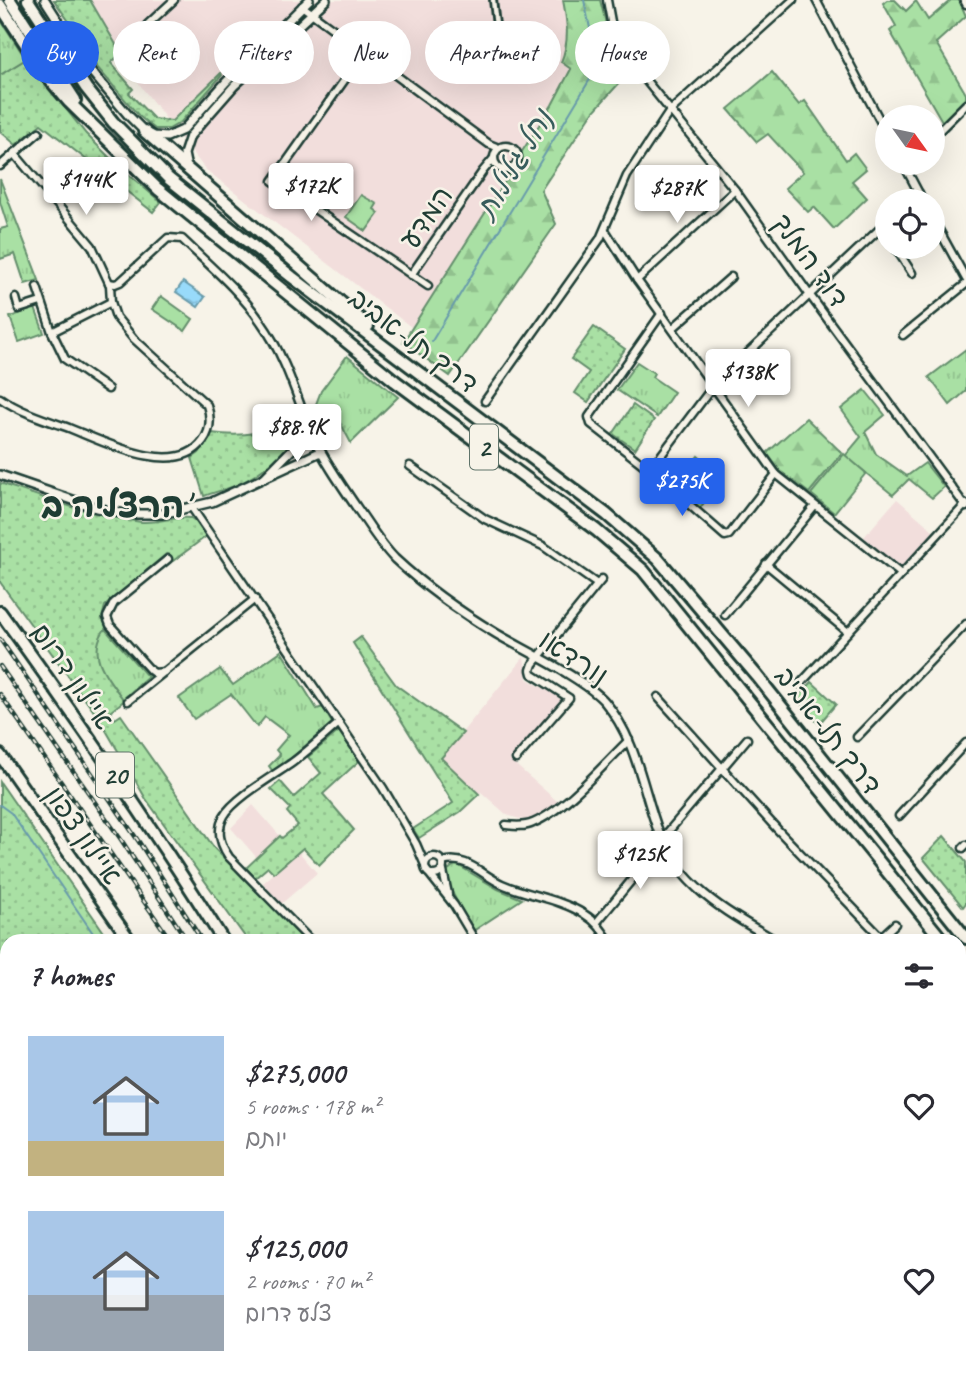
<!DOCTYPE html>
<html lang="en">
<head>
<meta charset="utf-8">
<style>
  body { margin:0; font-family:Caveat,"Playpen Sans Hebrew",sans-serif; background:#f2f2f3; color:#2b2b33; height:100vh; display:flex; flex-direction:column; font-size:26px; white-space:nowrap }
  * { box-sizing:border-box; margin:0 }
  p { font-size:23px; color:#7c7c81 }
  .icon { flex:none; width:38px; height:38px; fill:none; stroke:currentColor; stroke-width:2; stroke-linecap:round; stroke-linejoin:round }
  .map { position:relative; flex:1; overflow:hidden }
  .drawer { position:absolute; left:0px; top:934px; width:966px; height:450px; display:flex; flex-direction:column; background:#fff; border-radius:21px 21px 0 0; box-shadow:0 7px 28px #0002 }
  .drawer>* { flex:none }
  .banner { position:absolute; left:21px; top:21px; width:924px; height:63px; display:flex; gap:14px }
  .needle { width:46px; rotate:123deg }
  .fabs { position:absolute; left:875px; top:105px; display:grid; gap:14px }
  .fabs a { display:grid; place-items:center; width:70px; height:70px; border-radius:50%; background:#fff; box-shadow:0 7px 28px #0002; font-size:35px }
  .price { position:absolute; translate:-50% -60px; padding:0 16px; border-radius:7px; background:#fff; color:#222; font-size:23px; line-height:46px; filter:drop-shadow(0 2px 4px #0008) }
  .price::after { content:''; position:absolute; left:50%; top:42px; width:21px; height:16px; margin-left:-10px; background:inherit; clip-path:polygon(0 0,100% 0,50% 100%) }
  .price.selected { background:#2563eb; color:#fff }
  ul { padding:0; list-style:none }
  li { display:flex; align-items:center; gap:21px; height:175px; padding:0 28px }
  li span { display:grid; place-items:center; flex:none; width:196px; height:140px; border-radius:0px; color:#555 }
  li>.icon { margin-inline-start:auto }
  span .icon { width:84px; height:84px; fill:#fffc; stroke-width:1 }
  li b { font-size:30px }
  h2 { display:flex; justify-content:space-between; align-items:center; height:84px; padding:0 28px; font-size:30px }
  .chip { padding:0 24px; border-radius:32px; background:#fff; box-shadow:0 7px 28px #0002; font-size:24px; line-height:63px }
  .chip.selected { background:#2563eb; color:#fff }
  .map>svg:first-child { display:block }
  .built { fill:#f2dedc }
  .grass { fill:url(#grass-dots); stroke:#648e6c; stroke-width:2 }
  .forest { fill:url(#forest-firs); stroke:#648e6c; stroke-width:2 }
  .wetland { fill:url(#wetland-marsh); stroke:#648e6c; stroke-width:2 }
  .park { fill:url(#park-tufts); stroke:#648e6c; stroke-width:2 }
  .garden { fill:#a9e0a4; stroke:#648e6c; stroke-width:2 }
  .water { fill:url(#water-ripples); stroke:#689bab; stroke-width:2 }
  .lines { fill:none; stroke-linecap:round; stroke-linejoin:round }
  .stream { stroke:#689bab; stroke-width:2 }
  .pedestrian-casing { stroke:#1f3d34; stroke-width:10 }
  .minor-casing { stroke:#1f3d34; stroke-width:11 }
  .tertiary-casing { stroke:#1f3d34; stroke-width:12 }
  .motorway-casing { stroke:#1f3d34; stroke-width:16 }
  .pedestrian { stroke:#f7f3e8; stroke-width:4.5 }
  .minor { stroke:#f7f3e8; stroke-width:6 }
  .tertiary { stroke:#f7f3e8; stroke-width:7 }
  .motorway { stroke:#f7f3e8; stroke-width:10 }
  .rail-casing { stroke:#1f3d34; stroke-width:4.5 }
  .rail { stroke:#f7f3e8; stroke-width:2; stroke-dasharray:5; stroke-linecap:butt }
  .labels { text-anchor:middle; stroke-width:5; stroke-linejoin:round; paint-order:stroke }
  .shield { fill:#f7f3e8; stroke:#60746a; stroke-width:2 }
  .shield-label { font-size:26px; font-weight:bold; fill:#1f3d34 }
  .street-label { font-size:28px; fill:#1f3d34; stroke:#f7f3e8 }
  .water-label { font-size:30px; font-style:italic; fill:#375c5c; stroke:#f7f3e8 }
  .district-label { font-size:35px; font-weight:bold; fill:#1f3d34; stroke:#f7f3e8 }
</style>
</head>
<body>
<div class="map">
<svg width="966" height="1383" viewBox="0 0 966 1383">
  <defs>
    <pattern id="grass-dots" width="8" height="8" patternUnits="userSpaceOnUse" patternTransform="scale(1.75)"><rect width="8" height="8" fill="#a9e0a4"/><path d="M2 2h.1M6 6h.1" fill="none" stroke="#91c18e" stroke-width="1.8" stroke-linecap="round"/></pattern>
    <pattern id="forest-firs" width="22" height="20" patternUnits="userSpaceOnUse" patternTransform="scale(1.75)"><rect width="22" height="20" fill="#a9e0a4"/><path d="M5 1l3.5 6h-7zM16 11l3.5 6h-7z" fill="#91c18e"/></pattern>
    <pattern id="wetland-marsh" width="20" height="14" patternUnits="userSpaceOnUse" patternTransform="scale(1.75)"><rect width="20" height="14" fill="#a9e0a4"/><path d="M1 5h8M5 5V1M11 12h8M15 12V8" fill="none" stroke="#91c18e"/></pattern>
    <pattern id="park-tufts" width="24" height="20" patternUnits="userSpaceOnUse" patternTransform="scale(1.75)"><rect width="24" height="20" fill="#a9e0a4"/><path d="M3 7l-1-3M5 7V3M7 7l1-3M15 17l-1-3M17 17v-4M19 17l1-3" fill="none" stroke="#91c18e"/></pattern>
    <pattern id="water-ripples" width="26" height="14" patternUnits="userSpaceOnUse" patternTransform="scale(1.75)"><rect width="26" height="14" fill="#98dafa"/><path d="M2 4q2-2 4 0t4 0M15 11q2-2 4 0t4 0" fill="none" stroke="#83bcd7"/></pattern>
  </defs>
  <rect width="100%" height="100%" fill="#f7f3e8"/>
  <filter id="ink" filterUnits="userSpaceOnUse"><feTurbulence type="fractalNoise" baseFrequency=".0143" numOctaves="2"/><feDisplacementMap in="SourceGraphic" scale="14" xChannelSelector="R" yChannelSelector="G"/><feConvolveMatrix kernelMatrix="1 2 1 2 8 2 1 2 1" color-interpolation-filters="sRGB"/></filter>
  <g filter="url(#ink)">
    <g class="built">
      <polygon points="74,0 577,0 588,56 415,330 205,169"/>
      <polygon points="897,499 934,531 900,568 864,537"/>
      <polygon points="524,657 527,679 563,699 509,759 558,802 529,822 507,815 481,792 479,794 441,758"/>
      <polygon points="253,805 280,836 257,858 231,828"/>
      <polygon points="299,852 317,873 281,904 263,883"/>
    </g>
    <g class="grass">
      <polygon points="54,0 90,0 121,53 111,63 133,89 129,93 154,119 172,121 221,73 222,75 181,122 169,129 155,129 139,116 96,66 86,46"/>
      <polygon points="26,59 86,134 115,163 161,202 153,212 41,124 16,145 0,131 0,75"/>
      <polygon points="594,327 625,349 588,402 575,393 589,372 571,359"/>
      <polygon points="633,405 654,420 635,449 613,434"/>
      <path d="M296,416C308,438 263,471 245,481C233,488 217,491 204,496L192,458L199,453L211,433C248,438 263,433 296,416Z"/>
      <polygon points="698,456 723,478 700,508 675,487"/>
      <path d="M0,483C47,499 92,516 142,522C159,523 175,516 191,518L202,526L208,535L173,561L166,554L105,606L102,618L110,633L152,678L110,712L115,719L121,715L215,849L306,941H248L146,799L100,720L0,582Z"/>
      <polygon points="361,637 396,685 463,733 441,758 479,794 460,812 419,838 413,829 453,803 353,643"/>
      <polygon points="812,682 836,704 819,724 796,699"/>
      <polygon points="339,731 343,732 359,761 323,794 354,830 319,865 303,848 274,873 268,867 255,878 246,868 280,836 282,838 298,825 287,812 290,808 271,789 280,781 294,797 321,773 308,757"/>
      <polygon points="0,782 110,941 7,942 7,1010 0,1003"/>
      <polygon points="944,836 966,862 966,903 963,907 923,858"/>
      <polygon points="99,1377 397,1377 401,1383 93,1383"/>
      <polygon points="533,1377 635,1377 640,1383 537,1383"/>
      <polygon points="746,1377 845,1377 840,1383 751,1383"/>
    </g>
    <g class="forest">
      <path d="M563,0H600L607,27L631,70L593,112L541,190L556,224L450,376L403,342L506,180L521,163V153L552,105L571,69L561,62C570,41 567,21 563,0Z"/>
      <polygon points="887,0 895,0 906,11 916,1 928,20 951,0 959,0 966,16 936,43 966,94 966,101 943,123 890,31 896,26 883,3"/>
      <polygon points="772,72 799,105 805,101 846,160 854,153 866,169 852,181 867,198 834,229 814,207 808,212 785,188 803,172 768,134 757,142 728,109"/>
      <polygon points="35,308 44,333 19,342 10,317"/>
      <polygon points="806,418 842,453 809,493 780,471 767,453"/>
    </g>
    <polygon class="wetland" points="130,1377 215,1377 211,1383 132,1383"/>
    <g class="park">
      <polygon points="0,19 26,59 0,75"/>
      <polygon points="0,179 39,280 25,284 15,254 0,259 0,229 8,227 0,202"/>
      <polygon points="966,349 966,391 950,405 929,377"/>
      <polygon points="347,356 398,397 351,443 334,411 317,414 313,412 321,391"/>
      <polygon points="637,362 654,373 652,377 674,392 657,417 617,390"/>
      <polygon points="865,390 885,415 865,432 876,454 907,476 925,463 944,487 932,498 909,479 893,495 845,456 861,437 841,409"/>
      <path d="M105,629L148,677L123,699C107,677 86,655 105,629Z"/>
      <polygon points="281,651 317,709 323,707 332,723 274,773 269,766 280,755 276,750 289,735 265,717 257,727 231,694 194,719 179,698 220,669 233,685"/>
      <polygon points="456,864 498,889 522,899 473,931 447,883 448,870"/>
      <polygon points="0,1003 7,1010 7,1370 0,1363"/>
      <polygon points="13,1377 99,1377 93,1383 19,1383"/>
    </g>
    <g class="garden">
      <polygon points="361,195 377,204 374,209 379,213 366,231 346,217"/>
      <polygon points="161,296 193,319 185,331 152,309"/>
      <polygon points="844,454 866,473 834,513 811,494"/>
    </g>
    <polygon class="water" points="183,282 205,297 198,307 176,292"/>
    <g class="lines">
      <g class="stream">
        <polyline points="432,341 598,66 584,0"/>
        <polyline points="0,805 11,813 99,942"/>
        <polyline points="201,1377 206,1383"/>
        <polyline points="381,1377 385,1383"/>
        <polyline points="243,1383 248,1377"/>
      </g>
      <defs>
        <polyline id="pedestrian" points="493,0 498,42"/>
        <g id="minor">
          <polyline points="174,0 147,25 176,59"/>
          <polyline points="607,0 612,27 639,72 735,190 809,294 966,507"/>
          <polyline points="816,0 887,134"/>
          <polyline points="964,0 966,4"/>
          <polyline points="302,6 489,144 499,148"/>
          <polyline points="365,51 273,181 428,286"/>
          <polyline points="933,137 966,104"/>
          <circle cx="506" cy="158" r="12"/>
          <polyline points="903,163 923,201"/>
          <polyline points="0,166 39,132"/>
          <polyline points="910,201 919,193"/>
          <polyline points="933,219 966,279"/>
          <polyline points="605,230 637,280 776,474 901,574"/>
          <polyline points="895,247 912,273"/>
          <polyline points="411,275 483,171 494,158"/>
          <polyline points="637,280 735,190"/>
          <path d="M109,283L115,284L120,282L168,238L182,239C209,265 240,291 261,322C284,354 296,394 310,431"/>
          <polyline points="37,287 52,332 65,359 108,389"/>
          <polyline points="16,298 19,309 41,302"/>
          <polyline points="662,313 589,417 591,424 650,470 725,536 729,535 776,474"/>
          <polyline points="673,328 731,277"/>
          <polyline points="52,332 111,302"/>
          <polyline points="903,335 966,284"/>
          <path d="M0,398C20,412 46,420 69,428C102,441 176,479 203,441C211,430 211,417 207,405L133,338L116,317L111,302L110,285L92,246L14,153"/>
          <polyline points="485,401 600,239 627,176 670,111 793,0"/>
          <polyline points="410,466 485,519 543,546 597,584"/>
          <polyline points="650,470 714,385 887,222"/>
          <polyline points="192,508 383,788 416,844 425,865"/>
          <polyline points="766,564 848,632"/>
          <polyline points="725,615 815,506"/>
          <polyline points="164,672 154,673 150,670 110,625 107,617 114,603 168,559"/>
          <polyline points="800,684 966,504"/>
          <polyline points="658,697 777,829 881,937 895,924"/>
          <polyline points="128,701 255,599"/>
          <polyline points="857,737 966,624"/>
          <polyline points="516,759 569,698 532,674 531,670 533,664 602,579"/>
          <polyline points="899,816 966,743"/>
          <path d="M506,825C515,826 525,827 533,823C565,810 604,764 629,740"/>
          <polyline points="662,839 747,739"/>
          <polyline points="963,848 966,845"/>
          <circle cx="434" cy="866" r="9"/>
          <path d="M443,862C466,855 482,875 502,884C529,896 558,898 584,914C596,921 602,930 610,942"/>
          <polyline points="427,871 454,905 476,942"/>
          <polyline points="443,871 448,894"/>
          <polyline points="597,922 663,842"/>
          <path d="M312,942L229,857C220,844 216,831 224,816C234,798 275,775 293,762C309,750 324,736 339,723"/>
          <polyline points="959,1209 966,1216"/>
          <polyline points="959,1279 966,1265"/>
          <polyline points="862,1377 868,1383"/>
          <polyline points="729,1383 735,1377 741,1383"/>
          <polyline points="905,1383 910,1377"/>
        </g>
        <g id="tertiary">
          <polyline points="45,0 90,70 129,116 144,131 154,136 167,137 183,130 226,82 309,0"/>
          <polyline points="187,168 184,154 190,136 234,86 326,0"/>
          <polyline points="0,475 93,507 125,514 162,514 212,502 320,452"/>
          <path d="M264,478L310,431C323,458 340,483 357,508C369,525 380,544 395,559C425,587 462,613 497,634C526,651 585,679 605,702C637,740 642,788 659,833C680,888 730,914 778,942"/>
          <polyline points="959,1053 966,1063"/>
        </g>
        <g id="motorway">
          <polyline points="10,0 75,100"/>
          <polyline points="28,0 86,88 113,122 169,179 292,277 606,514 658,559 757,676 966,938"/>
          <polyline points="0,5 46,75 69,102 158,189 395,381 596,530 643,570 944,942"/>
          <polyline points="144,131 368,326"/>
          <path d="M0,612C78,720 154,829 224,942"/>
          <polyline points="0,755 131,942"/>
          <polyline points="959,960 966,967"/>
          <polyline points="416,1377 420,1383"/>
          <polyline points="514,1377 518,1383"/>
        </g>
      </defs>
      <use href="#pedestrian" class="pedestrian-casing"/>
      <use href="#minor" class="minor-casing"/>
      <use href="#tertiary" class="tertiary-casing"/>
      <use href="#motorway" class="motorway-casing"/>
      <use href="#pedestrian" class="pedestrian"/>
      <use href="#minor" class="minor"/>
      <use href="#tertiary" class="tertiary"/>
      <use href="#motorway" class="motorway"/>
      <defs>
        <g id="rail">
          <polyline points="0,639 139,842 203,942"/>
          <polyline points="0,666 122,841 188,942"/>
          <polyline points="0,694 172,942"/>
          <polyline points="447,1377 451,1383"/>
          <polyline points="461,1377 464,1383"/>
          <polyline points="489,1377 493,1383"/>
        </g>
      </defs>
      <use href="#rail" class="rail-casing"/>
      <use href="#rail" class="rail"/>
    </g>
  </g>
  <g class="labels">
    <g class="shield">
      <rect x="470" y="424.5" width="28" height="45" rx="5"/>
      <rect x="96" y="752.5" width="38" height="45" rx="5"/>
    </g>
    <g class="shield-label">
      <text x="484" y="456">2</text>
      <text x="115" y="784">20</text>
    </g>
    <g class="street-label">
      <text transform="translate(426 217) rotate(-55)" y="10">המדע</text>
      <text transform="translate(811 260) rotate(54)" y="10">דוד המלך</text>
      <text transform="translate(414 340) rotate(37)" y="10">דרך תל-אביב</text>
      <text transform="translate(574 657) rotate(33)" y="10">נורדאו</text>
      <text transform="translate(73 676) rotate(55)" y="10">איילון דרום</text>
      <text transform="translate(829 730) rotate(52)" y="10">דרך תל-אביב</text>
      <text transform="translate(84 835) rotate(55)" y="10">איילון צפון</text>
    </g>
    <g class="water-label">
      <text transform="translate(514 164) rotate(-59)" y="10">נחל גלילות</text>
    </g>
    <g class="district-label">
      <text x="115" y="517">הרצליה ב'</text>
    </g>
  </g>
</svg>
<div class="fabs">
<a><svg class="needle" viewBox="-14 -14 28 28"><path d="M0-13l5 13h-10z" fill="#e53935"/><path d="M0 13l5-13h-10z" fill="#7c7c81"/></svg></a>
<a><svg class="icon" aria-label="locate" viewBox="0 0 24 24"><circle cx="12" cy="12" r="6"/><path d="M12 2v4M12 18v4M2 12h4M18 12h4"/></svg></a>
</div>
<b class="price" style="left:86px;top:217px">$144K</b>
<b class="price" style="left:311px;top:223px">$172K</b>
<b class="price" style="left:677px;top:225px">$287K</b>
<b class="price" style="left:748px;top:409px">$138K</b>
<b class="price" style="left:297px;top:464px">$88.9K</b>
<b class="price selected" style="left:682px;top:518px">$275K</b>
<b class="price" style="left:640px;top:891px">$125K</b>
<div class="banner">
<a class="chip selected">Buy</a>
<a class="chip">Rent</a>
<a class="chip">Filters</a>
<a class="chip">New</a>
<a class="chip">Apartment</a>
<a class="chip">House</a>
</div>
<section class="drawer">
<h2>7 homes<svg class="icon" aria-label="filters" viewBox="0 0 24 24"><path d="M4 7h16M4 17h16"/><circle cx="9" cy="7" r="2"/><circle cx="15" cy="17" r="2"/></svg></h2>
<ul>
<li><span style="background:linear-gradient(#a9c7e8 75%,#c2b280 0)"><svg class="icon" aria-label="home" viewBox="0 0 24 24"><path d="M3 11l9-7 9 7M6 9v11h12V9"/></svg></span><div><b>$275,000</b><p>5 rooms · 178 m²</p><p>יותם</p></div><svg class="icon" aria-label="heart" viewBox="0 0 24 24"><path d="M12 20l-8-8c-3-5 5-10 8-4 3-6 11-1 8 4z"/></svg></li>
<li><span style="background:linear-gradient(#a9c7e8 60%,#9aa5b1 0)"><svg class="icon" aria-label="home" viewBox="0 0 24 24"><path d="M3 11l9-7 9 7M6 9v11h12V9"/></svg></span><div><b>$125,000</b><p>2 rooms · 70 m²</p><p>צלע דרום</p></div><svg class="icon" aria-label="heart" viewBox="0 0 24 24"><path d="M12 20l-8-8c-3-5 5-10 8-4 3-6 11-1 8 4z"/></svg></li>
</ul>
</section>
</div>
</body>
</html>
